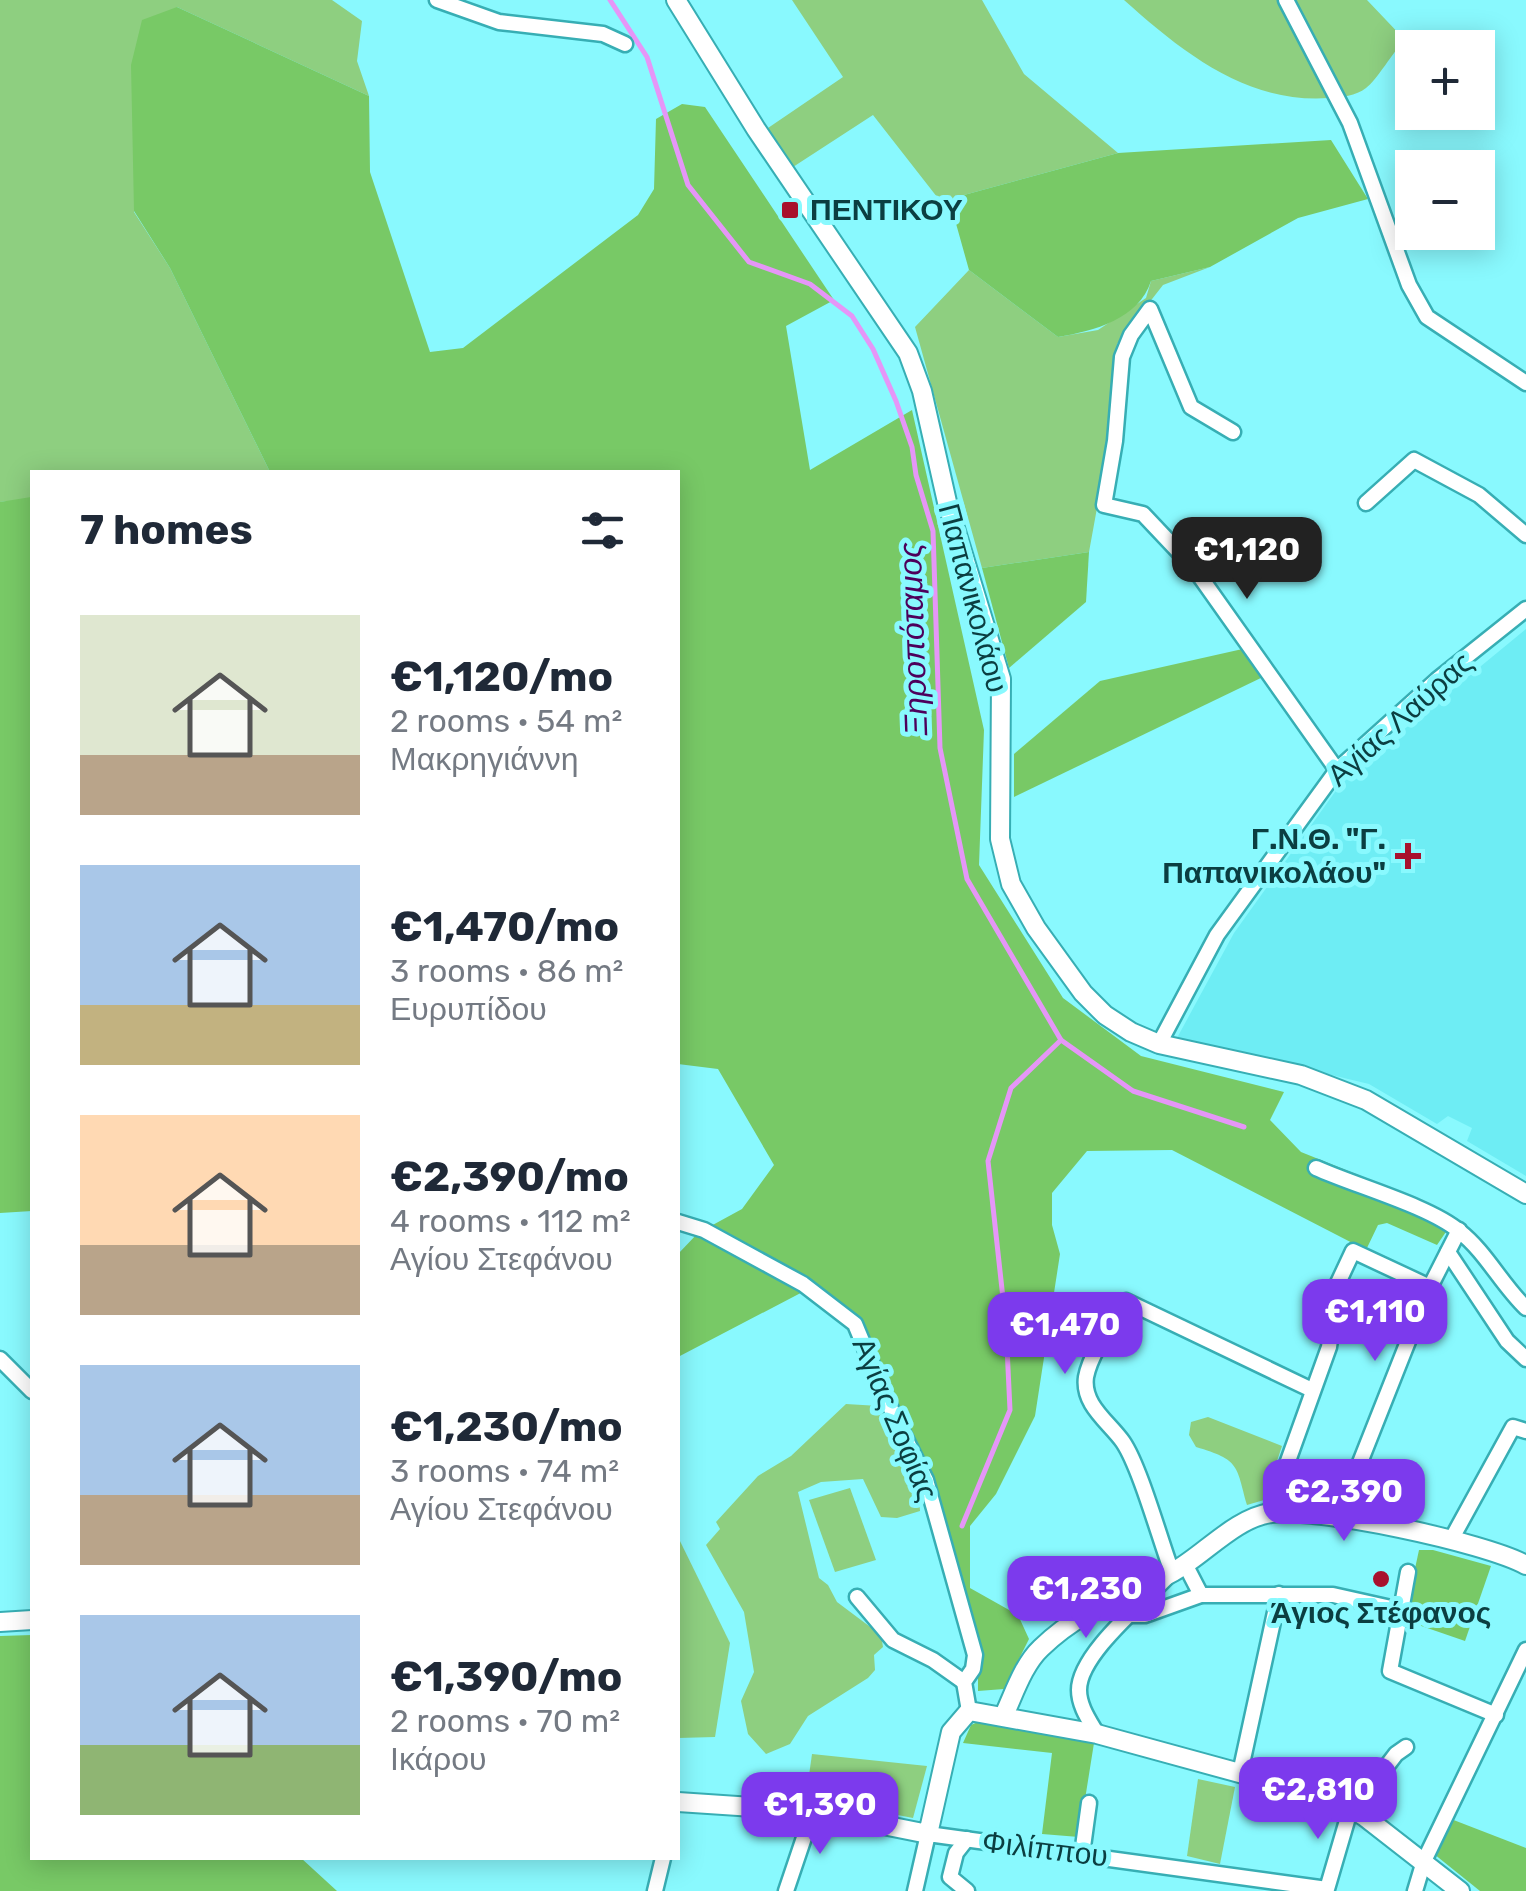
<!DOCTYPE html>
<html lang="en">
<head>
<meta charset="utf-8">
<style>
  body { margin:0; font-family:Rubik,sans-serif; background:#f6f6f7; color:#1f2937; height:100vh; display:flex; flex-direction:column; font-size:38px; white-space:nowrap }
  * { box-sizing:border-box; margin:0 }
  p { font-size:32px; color:#747a83 }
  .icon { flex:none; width:55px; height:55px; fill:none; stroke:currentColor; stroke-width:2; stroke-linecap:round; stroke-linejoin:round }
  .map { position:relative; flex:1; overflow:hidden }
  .drawer { position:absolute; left:30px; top:470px; width:650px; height:1390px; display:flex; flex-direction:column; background:#fff; border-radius:0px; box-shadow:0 5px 25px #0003 }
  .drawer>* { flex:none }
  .tools { position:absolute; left:1395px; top:30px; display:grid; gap:20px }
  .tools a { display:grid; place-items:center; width:100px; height:100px; border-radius:0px; background:#fff; box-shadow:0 5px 25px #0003; font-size:50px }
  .price { position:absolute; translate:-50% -85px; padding:0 22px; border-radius:20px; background:#7c3aed; color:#fff; font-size:32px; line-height:65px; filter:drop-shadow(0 2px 5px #0008) }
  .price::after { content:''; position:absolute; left:50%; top:60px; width:30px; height:22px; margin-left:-15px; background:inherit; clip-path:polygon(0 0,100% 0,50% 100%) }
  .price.current { background:#222; color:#fff }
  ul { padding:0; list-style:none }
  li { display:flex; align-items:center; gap:30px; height:250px; padding:0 50px }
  li span { display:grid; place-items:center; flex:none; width:280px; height:200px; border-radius:0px; color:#555 }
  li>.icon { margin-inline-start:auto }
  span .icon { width:120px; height:120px; fill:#fffc; stroke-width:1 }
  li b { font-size:42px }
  h2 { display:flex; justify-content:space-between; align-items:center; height:120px; padding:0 50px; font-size:42px }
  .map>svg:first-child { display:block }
  .built { fill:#6eedf4 }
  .green { fill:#8ecf80 }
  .forest { fill:#78c966 }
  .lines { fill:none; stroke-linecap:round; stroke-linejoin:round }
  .stream { stroke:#e596f7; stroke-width:5 }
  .street-casing { stroke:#37aeb4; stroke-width:19 }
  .secondary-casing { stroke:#37aeb4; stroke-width:22 }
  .street { stroke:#fff; stroke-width:14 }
  .secondary { stroke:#fff; stroke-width:18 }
  .poi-dot { fill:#a8112d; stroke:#89f9fe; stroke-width:4 }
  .labels { text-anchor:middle; stroke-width:10; stroke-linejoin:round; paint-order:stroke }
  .poi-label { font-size:30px; font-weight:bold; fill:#0b3e41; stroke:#89f9fe; text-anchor:start }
  .street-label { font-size:30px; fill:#0b3e41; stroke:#89f9fe }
  .water-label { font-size:32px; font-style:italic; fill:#4d005b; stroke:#89f9fe }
</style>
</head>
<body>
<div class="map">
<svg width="1526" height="1891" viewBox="0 0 1526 1891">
  <rect width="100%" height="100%" fill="#89f9fe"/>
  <polygon class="built" points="1526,629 1526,1176 1467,1141 1472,1128 1448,1116 1437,1124 1369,1084 1177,1038 1234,933 1345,778"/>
  <g class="green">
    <polygon points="0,0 332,0 362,21 357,61 369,96 177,7 134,212 170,268 270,472 32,472 32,499 0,502"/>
    <polygon points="792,0 982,0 1024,74 1118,153 964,195 955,220 873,115 793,167 768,128 843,77"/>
    <path d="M1124,0H1367L1405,40C1392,53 1377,80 1366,88C1356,96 1341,97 1329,98C1247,104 1182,52 1124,0Z"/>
    <polygon points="1210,267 1163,285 1117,344 1109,442 1089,552 982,568 915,327 969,270 1058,337 1098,330 1146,298 1151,281"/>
    <path d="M846,1404L879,1406C899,1437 918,1474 920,1511L897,1518L881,1517L863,1479L821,1482L798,1492L819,1578L828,1585L837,1602L881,1635L883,1647L874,1655L875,1670L868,1678L808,1716L790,1744L766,1754L748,1734L741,1701L754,1672L744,1612L706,1545L720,1529L716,1522L758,1476L791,1456Z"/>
    <path d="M1208,1417L1282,1446L1264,1500L1247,1505C1236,1465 1240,1460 1196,1447L1189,1435L1191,1422Z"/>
    <polygon points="850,1488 876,1560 835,1572 809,1500"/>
    <polygon points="678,1537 730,1643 715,1737 678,1738"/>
    <polygon points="812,1754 927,1766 913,1818 806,1797"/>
    <polygon points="1198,1779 1235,1787 1220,1864 1187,1856"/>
  </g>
  <g class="forest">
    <polygon points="177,7 369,96 370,172 430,352 463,348 638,215 654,189 656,119 682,104 705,107 834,300 786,326 810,470 912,410 984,730 979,865 1063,998 1141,1056 1284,1092 1270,1120 1301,1152 1418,1199 1454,1220 1437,1245 1387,1223 1378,1225 1366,1250 1172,1150 1087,1151 1052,1193 1052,1225 1060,1254 1035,1416 996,1494 970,1526 970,1588 1018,1615 1029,1639 1004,1689 978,1691 978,1657 930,1477 868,1346 814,1286 678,1357 678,1254 698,1233 742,1209 774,1165 718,1069 678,1064 678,472 270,472 170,268 134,211 131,65 142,20"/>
    <path d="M1331,140L1368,199L1298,218L1210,267L1151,281C1139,319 1094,331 1058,337L969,270L955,220L964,195L1118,153Z"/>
    <polygon points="31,497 32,1211 0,1213 0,502"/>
    <polygon points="1089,552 1086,602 1009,668 982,568"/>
    <polygon points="1247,648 1265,676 1014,797 1014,754 1100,681"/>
    <polygon points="1419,1550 1433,1550 1491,1566 1465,1641 1404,1620"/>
    <polygon points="32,1635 32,1858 301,1858 337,1891 0,1891 0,1636"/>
    <polygon points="980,1721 1094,1743 1079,1837 1042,1834 1052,1753 963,1743 971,1725"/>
    <polygon points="1451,1819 1526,1848 1526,1891 1480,1891 1434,1854"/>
  </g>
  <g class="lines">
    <g class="stream">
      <polyline points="610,0 647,57 688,185 749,262 810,284 852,316 873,349 896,401 912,447 916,475 933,531 940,748 967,879 1061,1040 1133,1091 1244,1127"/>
      <polyline points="962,1526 1010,1410 1006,1326 988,1161 1011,1088 1061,1040"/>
    </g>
    <defs>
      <g id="street">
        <polyline points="437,0 499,22 603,34 625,44"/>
        <polyline points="1286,0 1350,123 1409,285 1427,317 1526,383"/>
        <polyline points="1233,432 1191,407 1150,309 1131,335 1122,357 1115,441 1104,505 1143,514 1194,568 1337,770"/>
        <polyline points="1366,503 1414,460 1479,495 1526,535"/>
        <polyline points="1159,1044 1217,935 1337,770 1437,680 1526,609"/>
        <path d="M1316,1168C1356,1186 1429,1206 1459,1231C1486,1252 1501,1284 1526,1308"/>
        <polyline points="678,1222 704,1230 803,1284 855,1324 887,1401 926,1480 975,1655 973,1669 964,1682 969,1711"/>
        <polyline points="1448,1252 1507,1341 1526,1359"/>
        <polyline points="0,1359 32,1391"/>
        <polyline points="1269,1514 1329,1347 1338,1283 1353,1251 1430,1287"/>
        <polyline points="1338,1518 1428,1291 1459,1230"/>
        <polyline points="1451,1540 1513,1427 1526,1431"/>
        <polyline points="1185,1564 1201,1595"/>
        <polyline points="1408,1572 1390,1671 1496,1715"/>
        <polyline points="857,1597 893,1640 933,1660 964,1682"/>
        <polyline points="1131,1615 1145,1615 1201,1595 1333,1595 1400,1610"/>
        <path d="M1097,1734C1089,1720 1079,1706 1079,1690C1079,1653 1147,1600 1172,1572C1160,1540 1140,1467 1123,1442C1109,1422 1082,1405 1086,1377C1091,1352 1113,1323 1126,1301L1312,1390"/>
        <polyline points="1240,1773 1279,1594"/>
        <polyline points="1354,1809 1396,1754 1406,1747"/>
        <polyline points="1082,1854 1089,1803"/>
        <polyline points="655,1891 663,1858"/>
        <polyline points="786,1891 813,1811"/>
        <polyline points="915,1891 928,1834 1327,1889 1351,1807"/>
        <polyline points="967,1891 950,1877 956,1853 967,1839"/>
        <polyline points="1415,1891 1424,1861 1526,1650"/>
      </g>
      <g id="secondary">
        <polyline points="676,0 756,129 908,353 922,391 947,502 1001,679 1000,839 1011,884 1036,928 1083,993 1105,1015 1131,1032 1159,1044 1301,1075 1366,1100 1526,1194"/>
        <polyline points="0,1622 32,1620"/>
        <path d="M1004,1715C1014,1694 1023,1665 1041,1648C1085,1606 1123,1599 1173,1572C1204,1555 1235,1518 1271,1513C1318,1507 1484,1542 1526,1565"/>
        <polyline points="678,1802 813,1811 928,1834 951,1732 969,1711 1097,1734 1338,1800 1365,1817 1460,1891"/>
      </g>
    </defs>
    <use href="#street" class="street-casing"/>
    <use href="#secondary" class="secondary-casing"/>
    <use href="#street" class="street"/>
    <use href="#secondary" class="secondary"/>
  </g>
  <g class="poi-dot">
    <rect x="780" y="200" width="20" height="20" rx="5"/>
    <path d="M1403 841h10v10h10v10h-10v10h-10v-10h-10v-10h10z"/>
    <circle cx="1381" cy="1579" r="10"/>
  </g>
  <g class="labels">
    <g class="poi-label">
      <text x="810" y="220">ΠΕΝΤΙΚΟΥ</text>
      <text x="1386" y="849" text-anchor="end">Γ.Ν.Θ. "Γ.<tspan x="1386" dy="34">Παπανικολάου"</tspan></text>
      <text x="1381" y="1623" text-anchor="middle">Άγιος Στέφανος</text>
    </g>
    <g class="street-label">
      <text transform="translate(973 598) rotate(75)" y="10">Παπανικολάου</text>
      <text transform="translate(1400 719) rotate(-42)" y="10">Αγίας Λαύρας</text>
      <text transform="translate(895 1419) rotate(67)" y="10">Αγίας Σοφίας</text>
      <text transform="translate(1045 1849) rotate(7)" y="10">Φιλίππου</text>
    </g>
    <g class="water-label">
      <text transform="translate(913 639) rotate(-92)" y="11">Ξηροπόταμος</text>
    </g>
  </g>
</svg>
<div class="tools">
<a>+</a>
<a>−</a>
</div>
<b class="price current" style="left:1247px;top:602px">€1,120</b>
<b class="price" style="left:1375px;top:1364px">€1,110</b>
<b class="price" style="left:1065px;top:1377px">€1,470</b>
<b class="price" style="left:1344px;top:1544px">€2,390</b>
<b class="price" style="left:1086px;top:1641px">€1,230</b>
<b class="price" style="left:1318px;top:1842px">€2,810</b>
<b class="price" style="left:820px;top:1857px">€1,390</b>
<section class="drawer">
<h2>7 homes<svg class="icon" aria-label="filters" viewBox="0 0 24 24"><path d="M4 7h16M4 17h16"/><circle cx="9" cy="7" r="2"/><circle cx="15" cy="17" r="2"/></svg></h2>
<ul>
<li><span style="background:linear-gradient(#dfe7d0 70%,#b9a48a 0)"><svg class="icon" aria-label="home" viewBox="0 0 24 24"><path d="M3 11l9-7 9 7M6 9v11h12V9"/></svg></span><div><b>€1,120/mo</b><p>2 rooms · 54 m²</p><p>Μακρηγιάννη</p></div></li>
<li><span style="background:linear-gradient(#a9c7e8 70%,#c2b280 0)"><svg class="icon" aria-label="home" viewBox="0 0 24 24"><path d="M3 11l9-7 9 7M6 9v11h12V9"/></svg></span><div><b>€1,470/mo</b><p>3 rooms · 86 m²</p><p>Ευρυπίδου</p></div></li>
<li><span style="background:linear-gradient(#ffd9b3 65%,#b9a48a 0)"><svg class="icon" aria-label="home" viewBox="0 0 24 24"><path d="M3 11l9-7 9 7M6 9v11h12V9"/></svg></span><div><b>€2,390/mo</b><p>4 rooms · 112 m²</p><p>Αγίου Στεφάνου</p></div></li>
<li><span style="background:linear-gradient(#a9c7e8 65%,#b9a48a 0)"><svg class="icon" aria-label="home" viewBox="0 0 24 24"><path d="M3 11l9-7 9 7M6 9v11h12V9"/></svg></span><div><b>€1,230/mo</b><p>3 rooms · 74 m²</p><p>Αγίου Στεφάνου</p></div></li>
<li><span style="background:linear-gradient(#a9c7e8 65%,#8fb573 0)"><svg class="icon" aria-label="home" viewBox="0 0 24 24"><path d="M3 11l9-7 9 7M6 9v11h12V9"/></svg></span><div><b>€1,390/mo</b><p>2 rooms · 70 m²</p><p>Ικάρου</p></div></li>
</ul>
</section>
</div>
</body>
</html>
